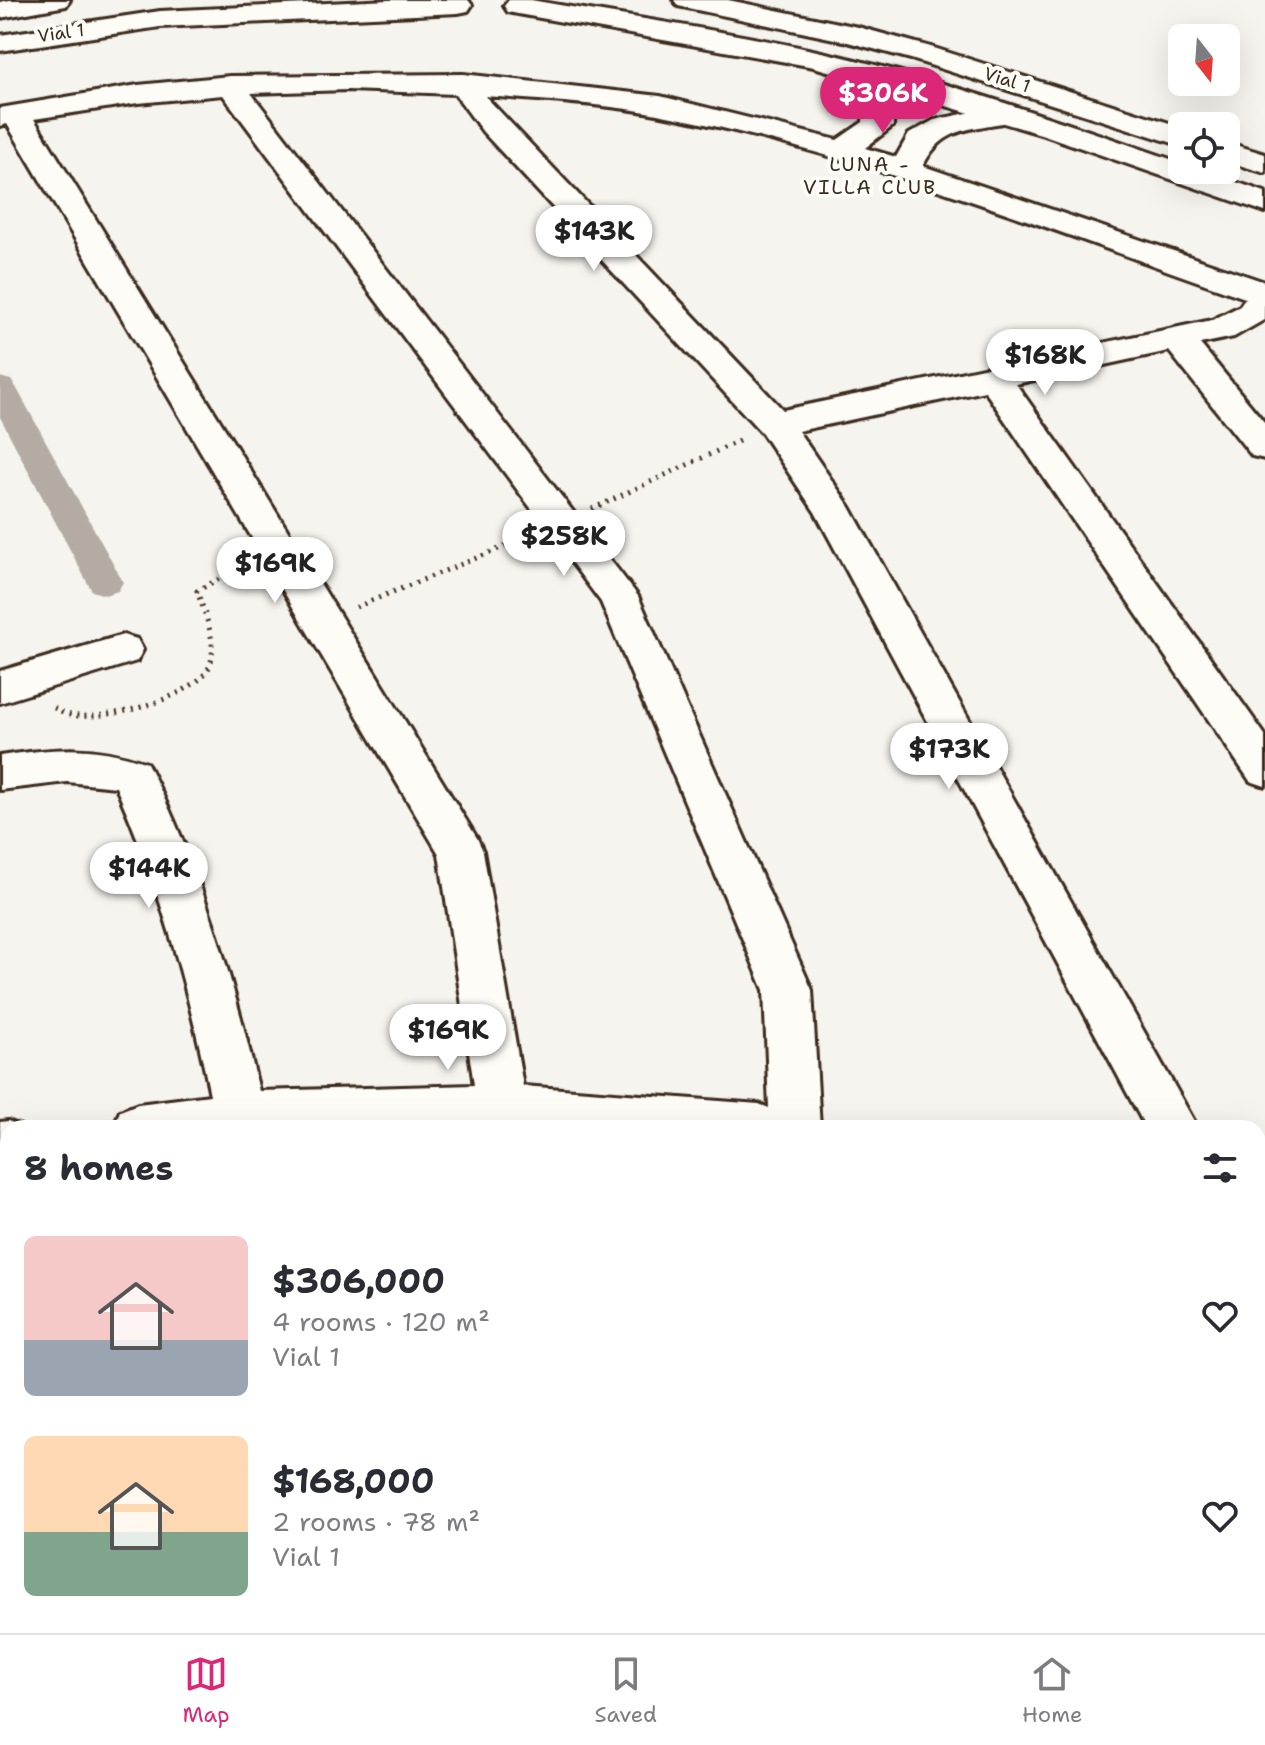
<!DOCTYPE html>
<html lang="en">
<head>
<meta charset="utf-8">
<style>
  body { margin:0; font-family:"Shantell Sans",sans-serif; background:#f2f2f3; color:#2b2b33; height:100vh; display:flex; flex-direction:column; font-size:30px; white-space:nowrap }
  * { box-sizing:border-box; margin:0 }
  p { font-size:26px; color:#7c7c81 }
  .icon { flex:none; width:44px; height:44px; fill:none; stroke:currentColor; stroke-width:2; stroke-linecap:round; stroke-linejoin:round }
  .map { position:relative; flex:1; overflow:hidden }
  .drawer { position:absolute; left:0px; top:1120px; width:1266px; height:514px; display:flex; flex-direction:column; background:#fff; border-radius:24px 24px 0 0; box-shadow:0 8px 32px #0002 }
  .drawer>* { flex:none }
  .needle { width:52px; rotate:163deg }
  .buttons { position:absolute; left:1168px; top:24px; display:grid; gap:16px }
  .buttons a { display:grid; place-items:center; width:72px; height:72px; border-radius:12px; background:#fff; box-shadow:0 8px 32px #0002; font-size:40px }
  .price { position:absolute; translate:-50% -68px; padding:0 18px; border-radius:28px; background:#fff; color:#222; font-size:26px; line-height:52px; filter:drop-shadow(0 2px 4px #0008) }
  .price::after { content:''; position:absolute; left:50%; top:48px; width:24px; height:18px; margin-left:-12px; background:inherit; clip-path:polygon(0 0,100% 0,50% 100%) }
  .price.active { background:#db2777; color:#fff }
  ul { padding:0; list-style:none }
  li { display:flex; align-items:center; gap:24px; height:200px; padding:0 24px }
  li span { display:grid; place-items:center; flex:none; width:224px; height:160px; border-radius:12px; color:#555 }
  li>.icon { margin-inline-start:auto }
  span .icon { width:96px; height:96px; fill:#fffc; stroke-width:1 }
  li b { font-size:34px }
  h2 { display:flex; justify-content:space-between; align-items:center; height:96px; padding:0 24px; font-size:34px }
  .menu { display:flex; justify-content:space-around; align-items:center; height:112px; border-top:2px solid #e1e1e2; background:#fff; font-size:22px; color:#7c7c81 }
  .menu a { display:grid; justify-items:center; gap:4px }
  .menu .active { color:#db2777 }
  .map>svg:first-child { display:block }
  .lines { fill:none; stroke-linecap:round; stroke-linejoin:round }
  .canal { fill:#b4aca4; fill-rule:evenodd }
  .minor-casing { stroke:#3b2a1e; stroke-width:6 }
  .major-casing { stroke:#3b2a1e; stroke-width:6 }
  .path-far1 { stroke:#3b2a1e; stroke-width:5; stroke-dasharray:2 6; stroke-linecap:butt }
  .path { stroke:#3b2a1e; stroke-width:6; stroke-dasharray:2 7; stroke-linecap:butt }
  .minor { fill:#fdfcf7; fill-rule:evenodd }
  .major { fill:#fdfcf7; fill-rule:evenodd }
  .labels { text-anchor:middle; stroke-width:8; stroke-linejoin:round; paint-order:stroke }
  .far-street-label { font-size:18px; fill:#3b2a1e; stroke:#fdfcf7 }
  .far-neighbourhood-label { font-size:20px; letter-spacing:2px; fill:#3b2a1e; stroke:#fdfcf7 }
</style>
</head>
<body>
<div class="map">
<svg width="1265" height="1633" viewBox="0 0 1265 1633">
  <rect width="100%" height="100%" fill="#f5f4ee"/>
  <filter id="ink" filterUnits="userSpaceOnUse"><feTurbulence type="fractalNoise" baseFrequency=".0125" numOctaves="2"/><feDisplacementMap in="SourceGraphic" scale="16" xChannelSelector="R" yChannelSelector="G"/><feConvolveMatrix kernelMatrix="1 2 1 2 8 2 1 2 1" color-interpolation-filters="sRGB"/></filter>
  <g filter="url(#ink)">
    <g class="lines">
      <polygon class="canal" points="0,377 11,380 16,387 123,582 118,591 105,595 92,591 87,582 0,417"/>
      <defs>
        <g id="minor">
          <path d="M872,65L882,68C893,84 894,107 893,126L865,148L896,157L909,134L934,120L1006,105L1016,108L1021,114L1016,120C976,130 943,124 923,166L1265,282L1264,320L1234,337L1200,344L1265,423V459L1252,456L1169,351L1016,384L1265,735V786L1250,781L985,391L798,431L850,507L1198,1128H1146L815,512L762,433L483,132L455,94L348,90L251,93L638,596L812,990L820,1128H113L120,1111L138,1104L210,1095C188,989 160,886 116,787L67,782L0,790V756C56,748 93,744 147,763C200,866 233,978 259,1091L474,1085L439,854L7,124L0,126V108L138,85L230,76L463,74L660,96L837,140L863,122L864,107L858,74L862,68ZM223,95L601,602L764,990L769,1108L759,1104L523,1086L483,851L477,838L34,119L138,103ZM485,96C547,101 611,104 672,117C869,157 1056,232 1245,298L1240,306L1212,320L783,410Z"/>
          <polygon points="123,635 137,639 143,650 137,661 0,703 0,671"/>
          <polygon points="8,1121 26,1128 8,1128 8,1169 0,1170 0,1122"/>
          <polygon points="1258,1255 1265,1258 1265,1320 1258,1317"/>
          <polygon points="82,1626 185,1626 182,1633 79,1633"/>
          <polygon points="1031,1626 1092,1626 1095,1633 1034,1633"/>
        </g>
        <g id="major">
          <polygon points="10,0 70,0 66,6 0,18 0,2"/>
          <polygon points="389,0 468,0 472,5 468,11 458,13 160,27 0,51 0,35 160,11"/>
          <path d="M509,0H531C626,17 723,30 817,51C940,78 1063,122 1182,163V170H1201L1265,192V212L1044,135L814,67L518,14L508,12L504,6Z"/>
          <polygon points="674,0 728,0 858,27 931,47 1182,127 1182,146 911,59 844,41 678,6"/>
          <polygon points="1226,142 1265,154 1265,173 1226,161"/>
        </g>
      </defs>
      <use href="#minor" class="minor-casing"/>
      <use href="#major" class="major-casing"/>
      <g class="path-far1">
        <polyline points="592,509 743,439"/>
        <polyline points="356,607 528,537"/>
        <path d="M54,708C59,710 65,714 71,715C103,722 191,699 208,669C220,647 204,612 197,591L222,577L250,569"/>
      </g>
      <polyline class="path" points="1258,1167 1265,1166"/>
      <use href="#minor" class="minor"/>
      <use href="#major" class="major"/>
    </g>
  </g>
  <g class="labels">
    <g class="far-street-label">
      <text transform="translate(61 33) rotate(-8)" y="6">Vial 1</text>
      <text transform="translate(1007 80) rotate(17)" y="6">Vial 1</text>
    </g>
    <g class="far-neighbourhood-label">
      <text x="870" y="171">LUNA -<tspan x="870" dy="23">VILLA CLUB</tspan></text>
    </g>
  </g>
</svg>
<div class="buttons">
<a><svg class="needle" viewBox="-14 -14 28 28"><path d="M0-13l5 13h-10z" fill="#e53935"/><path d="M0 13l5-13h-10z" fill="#7c7c81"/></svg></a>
<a><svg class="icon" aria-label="locate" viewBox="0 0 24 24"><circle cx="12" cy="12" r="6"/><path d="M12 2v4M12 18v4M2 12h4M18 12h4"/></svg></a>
</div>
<b class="price active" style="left:883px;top:135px">$306K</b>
<b class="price" style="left:594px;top:273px">$143K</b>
<b class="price" style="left:1045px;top:397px">$168K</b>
<b class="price" style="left:564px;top:578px">$258K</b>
<b class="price" style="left:275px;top:605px">$169K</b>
<b class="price" style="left:949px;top:791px">$173K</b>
<b class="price" style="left:149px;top:910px">$144K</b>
<b class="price" style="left:448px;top:1072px">$169K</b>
<section class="drawer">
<h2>8 homes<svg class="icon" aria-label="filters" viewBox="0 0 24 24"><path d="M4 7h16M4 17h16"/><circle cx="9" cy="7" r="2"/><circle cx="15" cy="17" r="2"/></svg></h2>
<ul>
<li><span style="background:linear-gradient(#f6c9c9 65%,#9aa5b1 0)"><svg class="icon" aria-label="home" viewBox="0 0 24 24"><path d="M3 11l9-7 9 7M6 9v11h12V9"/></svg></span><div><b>$306,000</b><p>4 rooms · 120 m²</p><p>Vial 1</p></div><svg class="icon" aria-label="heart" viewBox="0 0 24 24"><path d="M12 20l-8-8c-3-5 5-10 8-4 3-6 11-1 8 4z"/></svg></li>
<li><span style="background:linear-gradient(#ffd9b3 60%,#7fa58c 0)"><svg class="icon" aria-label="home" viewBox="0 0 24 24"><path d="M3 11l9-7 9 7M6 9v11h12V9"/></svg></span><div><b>$168,000</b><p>2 rooms · 78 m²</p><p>Vial 1</p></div><svg class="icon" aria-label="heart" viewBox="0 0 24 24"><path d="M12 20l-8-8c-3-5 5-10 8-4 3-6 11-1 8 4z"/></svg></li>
</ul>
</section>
</div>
<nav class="menu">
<a class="active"><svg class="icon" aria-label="map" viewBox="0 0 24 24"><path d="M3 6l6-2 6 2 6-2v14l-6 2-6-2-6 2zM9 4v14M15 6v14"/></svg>Map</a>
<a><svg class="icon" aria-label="saved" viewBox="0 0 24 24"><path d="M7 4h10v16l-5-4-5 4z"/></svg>Saved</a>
<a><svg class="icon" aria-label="home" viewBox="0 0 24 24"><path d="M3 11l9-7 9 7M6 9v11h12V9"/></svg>Home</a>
</nav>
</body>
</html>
